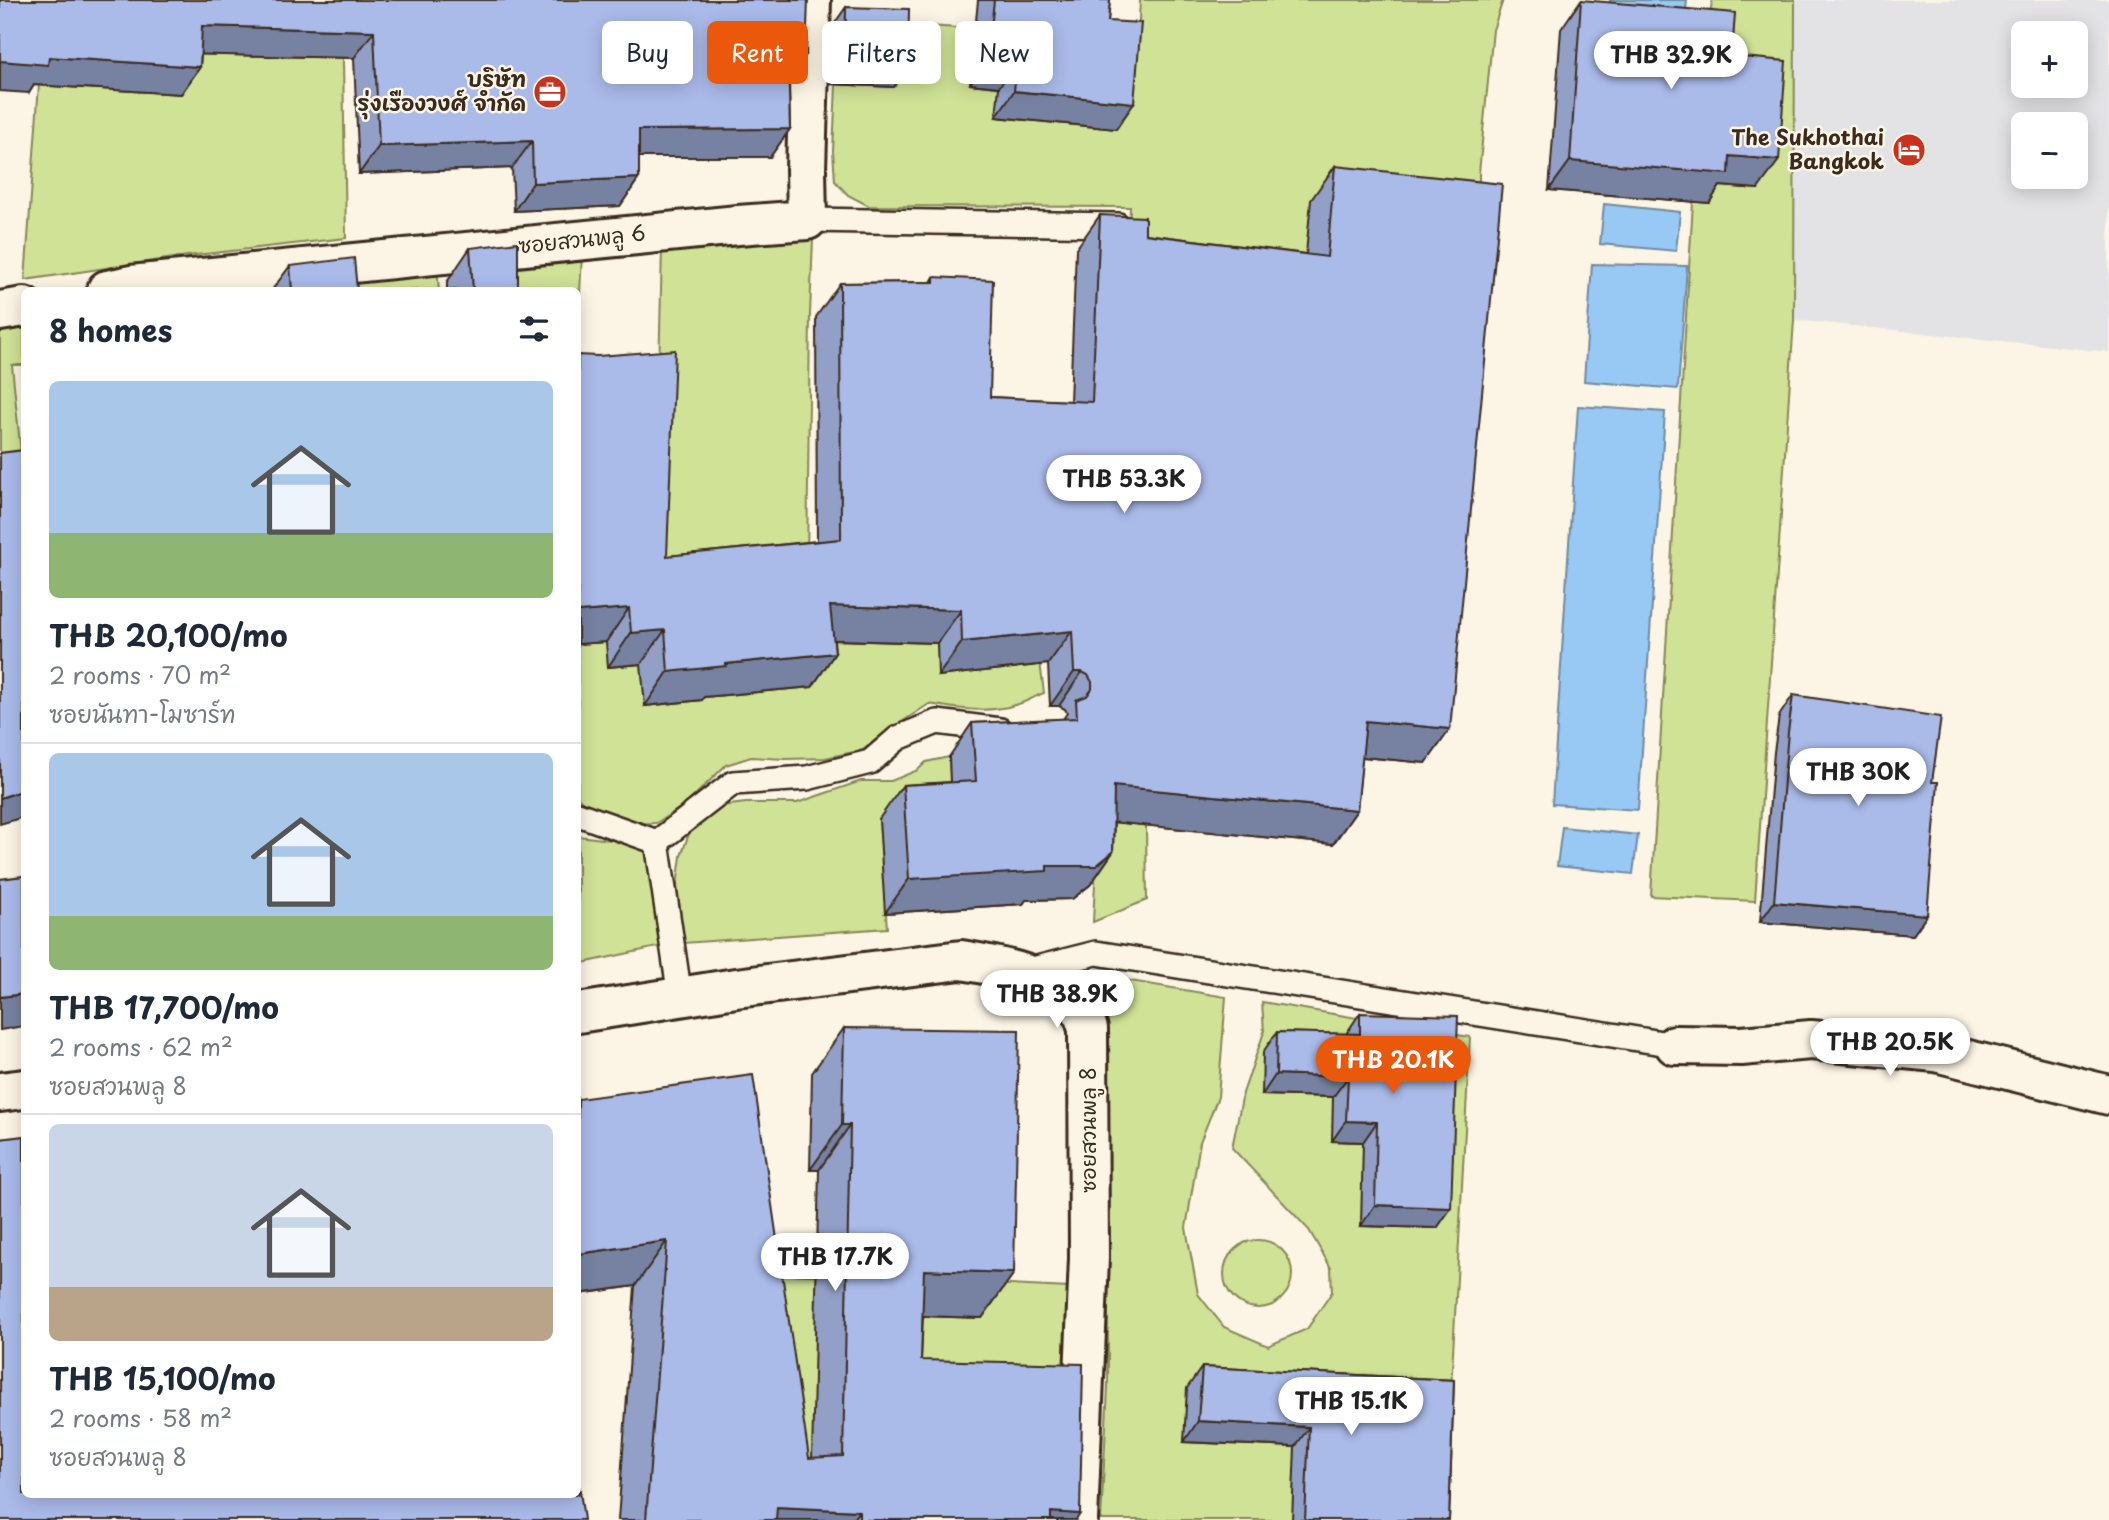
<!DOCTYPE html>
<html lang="en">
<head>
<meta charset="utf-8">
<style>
  body { margin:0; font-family:"Playpen Sans","Playpen Sans Thai",sans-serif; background:#f6f6f7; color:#1f2937; height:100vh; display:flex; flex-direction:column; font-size:26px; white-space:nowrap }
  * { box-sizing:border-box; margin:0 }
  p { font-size:23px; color:#747a83 }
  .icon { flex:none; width:38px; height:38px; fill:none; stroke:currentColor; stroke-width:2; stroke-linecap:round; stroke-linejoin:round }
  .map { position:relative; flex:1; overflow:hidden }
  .details { position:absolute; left:21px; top:287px; width:560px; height:1211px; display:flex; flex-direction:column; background:#fff; border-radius:10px; box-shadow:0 4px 18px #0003 }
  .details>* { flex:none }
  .guide { position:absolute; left:602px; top:21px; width:665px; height:63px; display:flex; gap:14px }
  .fabs { position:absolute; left:2011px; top:21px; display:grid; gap:14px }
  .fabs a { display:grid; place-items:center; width:77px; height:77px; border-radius:10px; background:#fff; box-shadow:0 4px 18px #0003; font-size:35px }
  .price { position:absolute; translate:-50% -60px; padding:0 16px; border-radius:24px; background:#fff; color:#222; font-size:23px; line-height:46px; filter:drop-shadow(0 2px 4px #0008) }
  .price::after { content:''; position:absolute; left:50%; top:42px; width:21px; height:16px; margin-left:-10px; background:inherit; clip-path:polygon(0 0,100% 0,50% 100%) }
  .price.selected { background:#ea580c; color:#fff }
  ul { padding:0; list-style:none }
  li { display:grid; align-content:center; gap:14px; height:371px; padding:0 28px }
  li+li { border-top:2px solid #e0e1e3 }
  li span { display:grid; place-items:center; height:217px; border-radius:10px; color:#555 }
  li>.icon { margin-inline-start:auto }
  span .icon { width:126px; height:126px; fill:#fffc; stroke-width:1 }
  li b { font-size:30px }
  h2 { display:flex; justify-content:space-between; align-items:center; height:84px; padding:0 28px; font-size:30px }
  .chip { padding:0 24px; border-radius:10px; background:#fff; box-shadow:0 4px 18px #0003; font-size:24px; line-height:63px }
  .chip.selected { background:#ea580c; color:#fff }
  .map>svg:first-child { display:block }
  .built { fill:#e3e3e6; fill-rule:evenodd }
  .green { fill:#d0e296; stroke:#86865a; stroke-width:2 }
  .water { fill:#97c9f4; stroke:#72899e; stroke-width:2 }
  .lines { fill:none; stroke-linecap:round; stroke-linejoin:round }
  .service-casing { stroke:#3b2a1e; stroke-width:28 }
  .minor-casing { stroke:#3b2a1e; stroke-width:44 }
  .service { stroke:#fcf5e5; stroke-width:23 }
  .minor { stroke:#fcf5e5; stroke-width:38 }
  .wall { fill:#92a0c8; stroke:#3b2a1e; stroke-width:2 }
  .shaded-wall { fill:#7782a3; stroke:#3b2a1e; stroke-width:2 }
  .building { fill:#aabae9; stroke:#3b2a1e; stroke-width:2 }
  .labels { text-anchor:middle; stroke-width:5; stroke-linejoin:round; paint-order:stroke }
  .poi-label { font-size:21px; font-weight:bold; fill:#3b2a1e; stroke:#fcf5e5; text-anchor:end }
  .street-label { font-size:21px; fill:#3b2a1e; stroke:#fcf5e5 }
</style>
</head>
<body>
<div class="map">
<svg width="2109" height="1520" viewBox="0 0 2109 1520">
  <rect width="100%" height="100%" fill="#fcf5e5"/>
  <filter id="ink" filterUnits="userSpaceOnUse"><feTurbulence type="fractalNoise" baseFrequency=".0143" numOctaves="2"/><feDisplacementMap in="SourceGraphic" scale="14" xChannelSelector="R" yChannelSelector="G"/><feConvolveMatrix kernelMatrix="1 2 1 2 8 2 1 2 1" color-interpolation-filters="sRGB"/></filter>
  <g filter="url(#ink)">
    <path class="built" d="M1795,0H2109V352L1794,320ZM2023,33H2076V86H2023ZM2023,124H2076V177H2023Z"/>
    <g class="green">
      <polygon points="45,0 342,0 346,238 187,256 25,280"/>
      <polygon points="1140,0 1503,0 1493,30 1479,173 1479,218 1303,291 1146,826 1147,900 1093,922 1130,207 869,206 848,195 835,181 833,151 839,20 1138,40"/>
      <polygon points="1712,0 1795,0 1794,320 1755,901 1651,896 1693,202"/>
      <path d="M813,239L810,314L807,567L1038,647L1044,693C1035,696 1027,702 1018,704C989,714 958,709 929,704L885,733L863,750L825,758L785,759L751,757L726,765L685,805L656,823L620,824L591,811L578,797V590L654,582L662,248Z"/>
      <polygon points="582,254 578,333 578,290 500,290 500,259"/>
      <polygon points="437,268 439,290 336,290 335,282"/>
      <polygon points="24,328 24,365 12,365 23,474 0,477 0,332"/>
      <polygon points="949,757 952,814 879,819 887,928 684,943 677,886 681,856 691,828 721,806 746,803 797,803 861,781 891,781 918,770 926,762"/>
      <polygon points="578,836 636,843 650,852 662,946 578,964"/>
      <polygon points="1107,977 1226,997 1218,1097 1200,1142 1186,1228 1198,1294 1224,1327 1268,1346 1307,1329 1332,1292 1331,1268 1309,1230 1232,1148 1243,1093 1264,1032 1262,1002 1470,1037 1444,1520 1101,1520 1108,1387"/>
      <circle cx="1258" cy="1274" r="34"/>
      <polygon points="769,1273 1069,1288 1067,1419 771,1464"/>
    </g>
    <g class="water">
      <polygon points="1610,0 1687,0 1684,32 1608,25"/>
      <polygon points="1604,204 1680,212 1676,251 1600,244"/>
      <polygon points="1592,264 1687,266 1678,389 1584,381"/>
      <polygon points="1578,406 1665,412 1638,810 1552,804"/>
      <polygon points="1562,827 1638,835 1633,874 1557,866"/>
    </g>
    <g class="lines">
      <defs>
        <g id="service">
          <polyline points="807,220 1118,225"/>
          <polyline points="578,814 657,842 733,783 807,778 870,762 898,738 937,722 1000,730"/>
          <polyline points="657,842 680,997"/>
          <polyline points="1021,972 1096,953 1675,1045"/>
        </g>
        <g id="minor">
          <polyline points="107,290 131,285 738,225 807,220 806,169 811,0"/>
          <polyline points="0,311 24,307"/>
          <path d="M578,1013L736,988L961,960C999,966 1056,976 1080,1009C1084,1015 1086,1023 1088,1029L1089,1258L1078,1520"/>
          <polyline points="1675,1045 1741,1046 1811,1040 1936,1052 2109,1095"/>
          <polyline points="0,1092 24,1089"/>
        </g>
      </defs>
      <use href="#service" class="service-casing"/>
      <use href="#minor" class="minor-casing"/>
      <use href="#service" class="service"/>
      <use href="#minor" class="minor"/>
    </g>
    <g class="wall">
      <polygon points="0,0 808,0 789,80 790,129 770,157 639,157 639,178 620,206 514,211 512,168 359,174 354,58 201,54 200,67 181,94 34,85 29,93"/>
      <polygon points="978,0 1110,0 1108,21 1134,103 1116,129 996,117 999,87 970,84"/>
      <polygon points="1581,0 1732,56 1758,189 1720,186 1709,203 1549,190 1561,29"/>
      <polygon points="846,7 908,67 894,87 830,84 832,27"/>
      <polygon points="1335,166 1450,729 1426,763 1362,757 1357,810 1333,844 1114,822 1113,852 1090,885 1072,899 1026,900 1023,904 885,913 879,819 903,785 950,782 949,757 972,723 1063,719 1067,713 1065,709 1059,706 1050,706 1048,664 938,676 937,643 834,640 835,653 812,687 704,697 702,700 645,706 641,664 608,667 606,642 578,644 578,355 667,556 817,541 816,317 840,283 931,282 934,277 990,397 1070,401 1076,249 1100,215 1145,234 1306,254 1311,200"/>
      <polygon points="470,248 518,290 447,290 447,282"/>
      <polygon points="290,266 357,290 272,290"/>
      <polygon points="1793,695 1932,782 1927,915 1913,935 1760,922 1774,752 1779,716"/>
      <polygon points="1360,1013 1451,1208 1437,1228 1361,1226 1363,1142 1332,1141 1333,1097 1262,1095 1263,1052 1277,1032 1346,1034"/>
      <polygon points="844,1028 1014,1273 982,1318 923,1316 921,1360 1076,1520 618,1520 635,1286 578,1294 578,1099 809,1458 812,1458 819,1170 810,1170 812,1073"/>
      <polygon points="1202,1367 1454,1380 1449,1520 1292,1520 1295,1447 1184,1442 1187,1388"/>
    </g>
    <g class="shaded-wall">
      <polygon points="202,26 374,31 354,58 183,54"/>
      <polygon points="788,54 806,55 787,83"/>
      <polygon points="49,57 200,67 181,94 34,85 29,93 0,91 0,61"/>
      <polygon points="988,58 1017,61 999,87 970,84"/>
      <polygon points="845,64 908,67 894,87 830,84"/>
      <polygon points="1014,91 1134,103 1116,129 996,117"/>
      <polygon points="790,129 770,157 619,157 639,130"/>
      <polygon points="532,141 512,168 359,174 379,146"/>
      <polygon points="1730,156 1779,160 1758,189 1720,186 1709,203 1549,190 1570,161"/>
      <polygon points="639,178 620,206 514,211 533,183"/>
      <polygon points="830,606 961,610 937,643 807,639"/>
      <polygon points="629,608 606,642 578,644 578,612"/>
      <polygon points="665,630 641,664 608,667 631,633"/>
      <polygon points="1072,631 1048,664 938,676 962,642"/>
      <polygon points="835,653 812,687 704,697 702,700 645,706 668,672 726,664"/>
      <polygon points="1074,672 1082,672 1059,706 1050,706"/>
      <polygon points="1366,721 1450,729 1426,763 1342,755"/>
      <polygon points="1114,786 1357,810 1333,844 1090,820"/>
      <polygon points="24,790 24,817 0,824 0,798"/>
      <polygon points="1113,852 1090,885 1072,899 1026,900 1023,904 885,913 909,879 1047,866"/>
      <polygon points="1774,902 1927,915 1913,935 1760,922"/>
      <polygon points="24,994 24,1026 0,1030 0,997"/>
      <polygon points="1276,1074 1348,1077 1333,1097 1262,1095"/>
      <polygon points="1346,1121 1377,1122 1363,1142 1332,1141"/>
      <polygon points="842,1125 850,1125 819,1170 810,1170"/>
      <polygon points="1375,1205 1451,1208 1437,1228 1361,1226"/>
      <polygon points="667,1241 635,1286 578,1294 578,1254"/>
      <polygon points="924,1270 1014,1273 982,1318 893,1315"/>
      <polygon points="1198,1421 1309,1427 1295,1447 1184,1442"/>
      <polygon points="777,1507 859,1511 852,1520 767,1520"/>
      <polygon points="1051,1512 1080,1514 1076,1520 1045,1520"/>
    </g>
    <g class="building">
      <polygon points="0,0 808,0 806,55 788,54 790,129 639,130 639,178 533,183 532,141 379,146 374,31 202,26 200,67 49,57 48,65 0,61"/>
      <polygon points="994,0 1110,0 1108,21 1141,23 1134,103 1014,91 1017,61 988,58"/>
      <polygon points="1581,0 1735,13 1732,56 1786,61 1779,160 1730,156 1729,174 1570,161"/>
      <polygon points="846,7 909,9 908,67 845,64"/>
      <polygon points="1335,166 1502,184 1450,729 1366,721 1357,810 1114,786 1113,852 1096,866 1047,866 1047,871 909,879 903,785 976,781 972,723 1077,718 1076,700 1087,696 1092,689 1092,682 1088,675 1082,672 1074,672 1072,631 962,642 961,610 830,606 835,653 726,664 726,666 668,672 665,630 631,633 629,608 578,612 578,355 598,356 675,350 667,556 841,539 840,283 934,282 934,277 993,280 990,397 1092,402 1100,215 1145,217 1145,234 1327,257"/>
      <polygon points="518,242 518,290 473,290 470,248"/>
      <polygon points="354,258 357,290 292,290 290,266"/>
      <polygon points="24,450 24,790 0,798 0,453"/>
      <polygon points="1793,695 1941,717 1932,782 1938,782 1927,915 1774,902 1788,732"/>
      <polygon points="24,876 24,994 0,997 0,879"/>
      <polygon points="1360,1013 1458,1016 1451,1208 1375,1205 1377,1122 1346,1121 1348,1077 1276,1074 1277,1032 1360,1034"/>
      <polygon points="844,1028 1019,1030 1014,1273 924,1270 921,1360 1083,1364 1080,1514 1051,1512 1051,1520 859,1520 859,1511 777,1507 776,1520 646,1520 667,1241 578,1254 578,1099 753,1075 809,1458 843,1456 850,1125 842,1125"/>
      <polygon points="24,1136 24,1494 578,1494 578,1476 584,1520 0,1520 0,1139"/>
      <polygon points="1202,1367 1454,1380 1449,1520 1305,1520 1309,1427 1198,1421"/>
    </g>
  </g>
  <defs>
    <symbol id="office-disc" viewBox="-11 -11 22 22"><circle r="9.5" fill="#c8321e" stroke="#fcf5e5"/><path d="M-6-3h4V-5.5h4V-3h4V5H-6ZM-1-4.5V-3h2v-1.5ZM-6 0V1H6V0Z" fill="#fff"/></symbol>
    <symbol id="hotel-disc" viewBox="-11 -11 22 22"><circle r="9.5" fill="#c8321e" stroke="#fcf5e5"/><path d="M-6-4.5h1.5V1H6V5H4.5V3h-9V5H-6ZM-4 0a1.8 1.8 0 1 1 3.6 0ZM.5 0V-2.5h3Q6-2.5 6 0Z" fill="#fff"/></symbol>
  </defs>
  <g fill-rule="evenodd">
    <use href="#office-disc" x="531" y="73" width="38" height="38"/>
    <use href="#hotel-disc" x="1890" y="131" width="38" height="38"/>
  </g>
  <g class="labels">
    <g class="poi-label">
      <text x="526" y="87">บริษัท<tspan x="526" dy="24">รุ่งเรืองวงศ์ จำกัด</tspan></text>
      <text x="1884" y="145">The Sukhothai<tspan x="1884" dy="24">Bangkok</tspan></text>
    </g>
    <g class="street-label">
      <text transform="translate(582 240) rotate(-6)" y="7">ซอยสวนพลู 6</text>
      <text transform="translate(1089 1130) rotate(-90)" y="7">ซอยสวนพลู 8</text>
    </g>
  </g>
</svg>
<div class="fabs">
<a>+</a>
<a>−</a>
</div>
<b class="price" style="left:1671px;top:91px">THB 32.9K</b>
<b class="price" style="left:1124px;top:515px">THB 53.3K</b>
<b class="price" style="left:1858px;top:808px">THB 30K</b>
<b class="price" style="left:1057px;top:1030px">THB 38.9K</b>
<b class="price" style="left:1890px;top:1078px">THB 20.5K</b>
<b class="price selected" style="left:1393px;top:1096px">THB 20.1K</b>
<b class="price" style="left:835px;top:1293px">THB 17.7K</b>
<b class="price" style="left:1351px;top:1437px">THB 15.1K</b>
<div class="guide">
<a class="chip">Buy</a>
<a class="chip selected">Rent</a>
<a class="chip">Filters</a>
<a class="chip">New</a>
</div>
<section class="details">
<h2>8 homes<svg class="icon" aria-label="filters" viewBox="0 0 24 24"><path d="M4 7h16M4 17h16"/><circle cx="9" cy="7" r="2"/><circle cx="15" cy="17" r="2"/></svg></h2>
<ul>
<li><span style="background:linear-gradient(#a9c7e8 70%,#8fb573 0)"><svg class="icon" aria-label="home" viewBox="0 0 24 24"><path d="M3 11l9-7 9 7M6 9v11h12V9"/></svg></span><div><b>THB 20,100/mo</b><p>2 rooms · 70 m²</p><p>ซอยนันทา-โมซาร์ท</p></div></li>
<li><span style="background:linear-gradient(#a9c7e8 75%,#8fb573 0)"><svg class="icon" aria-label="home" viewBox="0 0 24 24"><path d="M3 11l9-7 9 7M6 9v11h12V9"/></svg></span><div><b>THB 17,700/mo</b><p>2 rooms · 62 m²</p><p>ซอยสวนพลู 8</p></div></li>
<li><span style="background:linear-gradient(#c9d6e8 75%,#b9a48a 0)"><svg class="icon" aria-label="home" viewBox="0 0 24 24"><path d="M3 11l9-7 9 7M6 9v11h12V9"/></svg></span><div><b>THB 15,100/mo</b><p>2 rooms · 58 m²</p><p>ซอยสวนพลู 8</p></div></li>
</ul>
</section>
</div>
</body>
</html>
